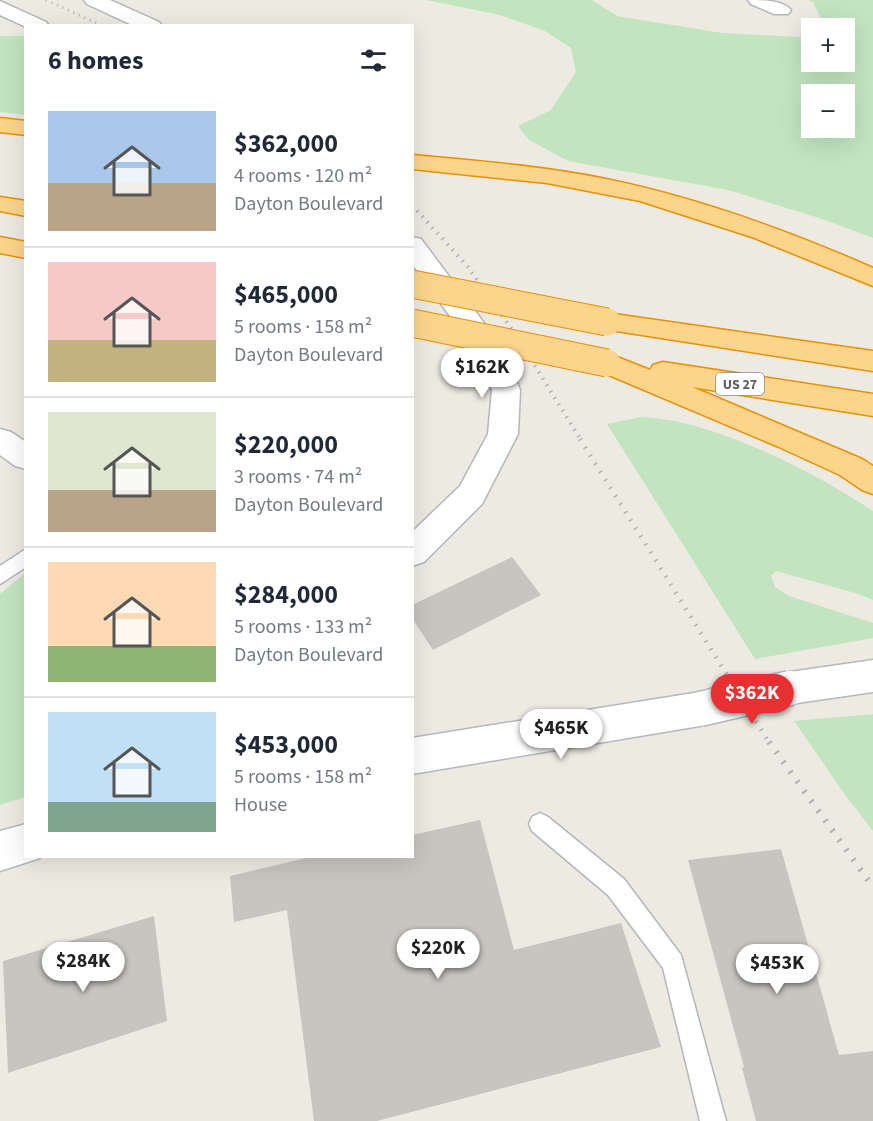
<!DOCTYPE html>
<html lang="en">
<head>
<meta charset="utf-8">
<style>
  body { margin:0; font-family:"Source Sans 3",sans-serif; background:#f2f2f3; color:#1f2937; height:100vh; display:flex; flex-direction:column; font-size:22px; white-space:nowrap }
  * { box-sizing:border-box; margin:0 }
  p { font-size:20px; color:#747a83 }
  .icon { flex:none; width:33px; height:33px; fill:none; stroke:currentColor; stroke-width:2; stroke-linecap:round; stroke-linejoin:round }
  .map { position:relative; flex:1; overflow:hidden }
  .panel { position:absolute; left:24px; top:24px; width:390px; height:834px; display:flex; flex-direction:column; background:#fff; border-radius:0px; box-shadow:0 6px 24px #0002 }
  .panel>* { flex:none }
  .fabs { position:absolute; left:801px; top:18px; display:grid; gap:12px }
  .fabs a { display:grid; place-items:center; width:54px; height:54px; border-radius:0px; background:#fff; box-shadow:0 6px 24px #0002; font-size:30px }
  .price { position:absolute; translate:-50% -51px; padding:0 14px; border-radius:21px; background:#fff; color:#222; font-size:20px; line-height:39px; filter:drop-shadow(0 2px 3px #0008) }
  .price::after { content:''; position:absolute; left:50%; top:36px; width:18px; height:14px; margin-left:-9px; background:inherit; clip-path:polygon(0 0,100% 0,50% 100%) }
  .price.current { background:#e63031; color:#fff }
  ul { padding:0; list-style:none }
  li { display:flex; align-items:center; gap:18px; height:150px; padding:0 24px }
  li+li { border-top:2px solid #e0e1e3 }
  li span { display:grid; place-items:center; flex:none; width:168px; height:120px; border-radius:0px; color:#555 }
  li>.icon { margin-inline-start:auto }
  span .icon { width:72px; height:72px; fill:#fffc; stroke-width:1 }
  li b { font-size:26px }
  h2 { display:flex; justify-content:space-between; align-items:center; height:72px; padding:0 24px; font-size:26px }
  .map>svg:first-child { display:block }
  .green { fill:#c2e5bf; fill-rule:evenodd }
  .building { fill:#c8c5c0 }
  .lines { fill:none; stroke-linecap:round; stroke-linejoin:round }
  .service-casing { stroke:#b3b6ba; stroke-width:3 }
  .minor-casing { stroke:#b3b6ba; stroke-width:3 }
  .secondary-casing { stroke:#b4b8bd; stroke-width:3 }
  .motorway-casing { stroke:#eb8f04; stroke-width:3 }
  .service { fill:#fff; fill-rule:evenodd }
  .minor { fill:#fff; fill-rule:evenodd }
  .secondary { fill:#fff; fill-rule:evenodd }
  .motorway { fill:#fbd58c; fill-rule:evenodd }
  .rail-far3 { stroke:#b1b2b3; stroke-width:3; stroke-dasharray:1 5; stroke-linecap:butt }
  .rail-far2 { stroke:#b1b2b3; stroke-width:4; stroke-dasharray:1.5 6; stroke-linecap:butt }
  .rail-far1 { stroke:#b1b2b3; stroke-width:4.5; stroke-dasharray:1.5 8; stroke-linecap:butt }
  .rail { stroke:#b1b2b3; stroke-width:6; stroke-dasharray:2 10; stroke-linecap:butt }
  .secondary-bridge-casing { stroke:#b4b8bd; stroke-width:37; stroke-linecap:butt }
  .motorway-bridge-casing { stroke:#eb8f04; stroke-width:29; stroke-linecap:butt }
  .secondary-bridge { stroke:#fff; stroke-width:34 }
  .motorway-bridge { stroke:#fbd58c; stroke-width:27 }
  .labels { text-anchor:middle; stroke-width:4.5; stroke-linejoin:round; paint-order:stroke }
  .shield { fill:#fff; stroke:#8c8f92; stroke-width:1.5 }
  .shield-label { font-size:14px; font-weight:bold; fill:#5b5f63 }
</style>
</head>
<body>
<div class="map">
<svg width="873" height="1121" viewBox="0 0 873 1121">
  <rect width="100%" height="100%" fill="#edeae2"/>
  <g class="green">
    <path d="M426,0H592L617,16L722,33L800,37L812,29V62H844V28H812L822,21L813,2L807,0H873V238L822,219L728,190L568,161L529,140L518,126L551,110L576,72L571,48L545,31L500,15ZM844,94V128H812V94Z"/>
    <polygon points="0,36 25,36 25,115 0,112"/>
    <path d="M641,417C714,420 812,471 873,511V600L859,594L776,571L771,576L775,587L789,596L873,623V638L755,659L607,424Z"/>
    <polygon points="25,573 25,797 0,805 0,594"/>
    <polygon points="873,714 873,831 846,796 794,721"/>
  </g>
  <g class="building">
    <polygon points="512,557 541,595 433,650 412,618 412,605"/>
    <polygon points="480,820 514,950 621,923 661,1047 377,1121 314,1121 287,910 234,922 230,876 315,856 412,856 412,835"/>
    <polygon points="781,849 839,1055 873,1051 873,1121 756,1121 742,1068 744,1067 688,860"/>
    <polygon points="154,916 167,1021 8,1073 3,961"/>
  </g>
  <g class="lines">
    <defs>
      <g id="service">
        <polygon points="26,549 26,567 0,584 0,566"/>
        <polygon points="540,813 548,817 624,879 681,955 726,1121 700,1121 663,968 608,895 532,831 529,824 532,817"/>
      </g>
      <g id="minor">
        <polygon points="84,0 110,0 159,22 162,26 134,26 87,4"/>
        <path d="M748,0C762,0 782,0 791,10L788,14H774L751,4Z"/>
        <polygon points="0,1 46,22 49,26 26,27 0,15"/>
        <polygon points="412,237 421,239 505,351 520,390 518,434 482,504 424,562 412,566 412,532 460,486 488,434 492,390 482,360 412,264"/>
        <polygon points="0,429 11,432 26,442 26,469 15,466 0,455"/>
      </g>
      <g id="secondary">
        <polygon points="873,660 873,692 790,704 777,699 772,688 777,677 790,672"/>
        <polygon points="700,692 713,697 718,709 713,721 700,726 412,774 412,738"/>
        <polygon points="26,824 26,856 40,858 0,871 0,831"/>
      </g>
      <g id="motorway">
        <polygon points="0,118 26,121 26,135 0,132"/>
        <path d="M412,155C477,161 542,166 606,179C698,198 787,230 873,268V286L752,237L640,201L547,183L412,169Z"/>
        <polygon points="0,197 26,201 26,216 0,211"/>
        <polygon points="0,237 26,242 26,258 0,253"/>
        <polygon points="607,313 873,351 873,371 597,328 593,322 597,316"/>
        <polygon points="607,353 650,370 653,365 663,362 873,394 873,416 692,387 862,459 873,466 873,494 862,490 840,475 779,447 597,370 593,363 597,356"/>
      </g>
    </defs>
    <use href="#service" class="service-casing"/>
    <use href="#minor" class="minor-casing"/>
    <use href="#secondary" class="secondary-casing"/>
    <use href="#motorway" class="motorway-casing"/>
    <use href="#service" class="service"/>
    <use href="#minor" class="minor"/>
    <use href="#secondary" class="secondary"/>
    <use href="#motorway" class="motorway"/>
    <polyline class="rail-far3" points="46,0 103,26"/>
    <polyline class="rail-far2" points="412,205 468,267 515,334 581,440"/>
    <polyline class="rail-far1" points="580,439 770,744"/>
    <polyline class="rail" points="769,742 873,887"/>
    <defs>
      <polyline id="secondary-bridge" points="700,709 790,688"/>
      <g id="motorway-bridge">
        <polyline points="412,284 607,322"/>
        <polyline points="412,323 607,363"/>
      </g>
    </defs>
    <use href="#secondary-bridge" class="secondary-bridge-casing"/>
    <use href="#motorway-bridge" class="motorway-bridge-casing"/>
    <use href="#secondary-bridge" class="secondary-bridge"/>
    <use href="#motorway-bridge" class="motorway-bridge"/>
  </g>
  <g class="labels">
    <rect class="shield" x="716" y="373" width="48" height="22" rx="4.5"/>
    <g class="shield-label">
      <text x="740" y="389">US 27</text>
    </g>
  </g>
</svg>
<div class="fabs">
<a>+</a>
<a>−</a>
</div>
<b class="price" style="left:482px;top:399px">$162K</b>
<b class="price current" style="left:752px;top:725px">$362K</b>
<b class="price" style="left:561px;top:760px">$465K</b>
<b class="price" style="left:438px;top:980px">$220K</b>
<b class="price" style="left:83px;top:993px">$284K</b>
<b class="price" style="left:777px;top:995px">$453K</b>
<section class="panel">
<h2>6 homes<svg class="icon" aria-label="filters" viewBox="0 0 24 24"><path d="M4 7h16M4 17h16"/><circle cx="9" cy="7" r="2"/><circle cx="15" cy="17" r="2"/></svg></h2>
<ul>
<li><span style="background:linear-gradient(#a9c7e8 60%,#b9a48a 0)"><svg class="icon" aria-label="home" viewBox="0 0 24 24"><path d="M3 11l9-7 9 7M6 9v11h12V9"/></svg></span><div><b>$362,000</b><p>4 rooms · 120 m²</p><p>Dayton Boulevard</p></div></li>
<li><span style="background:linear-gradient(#f6c9c9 65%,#c2b280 0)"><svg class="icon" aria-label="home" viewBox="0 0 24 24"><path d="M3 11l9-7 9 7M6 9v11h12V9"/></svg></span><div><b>$465,000</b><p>5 rooms · 158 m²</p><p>Dayton Boulevard</p></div></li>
<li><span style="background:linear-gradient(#dfe7d0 65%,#b9a48a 0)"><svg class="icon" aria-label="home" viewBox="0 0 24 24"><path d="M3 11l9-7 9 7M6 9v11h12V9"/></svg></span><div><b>$220,000</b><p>3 rooms · 74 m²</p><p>Dayton Boulevard</p></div></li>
<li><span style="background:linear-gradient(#ffd9b3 70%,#8fb573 0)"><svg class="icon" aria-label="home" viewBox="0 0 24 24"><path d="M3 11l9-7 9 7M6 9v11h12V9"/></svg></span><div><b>$284,000</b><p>5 rooms · 133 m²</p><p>Dayton Boulevard</p></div></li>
<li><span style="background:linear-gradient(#bfe0f5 75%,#7fa58c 0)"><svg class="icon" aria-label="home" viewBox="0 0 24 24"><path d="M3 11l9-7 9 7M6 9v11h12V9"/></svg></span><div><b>$453,000</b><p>5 rooms · 158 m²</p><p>House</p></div></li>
</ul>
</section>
</div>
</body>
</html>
